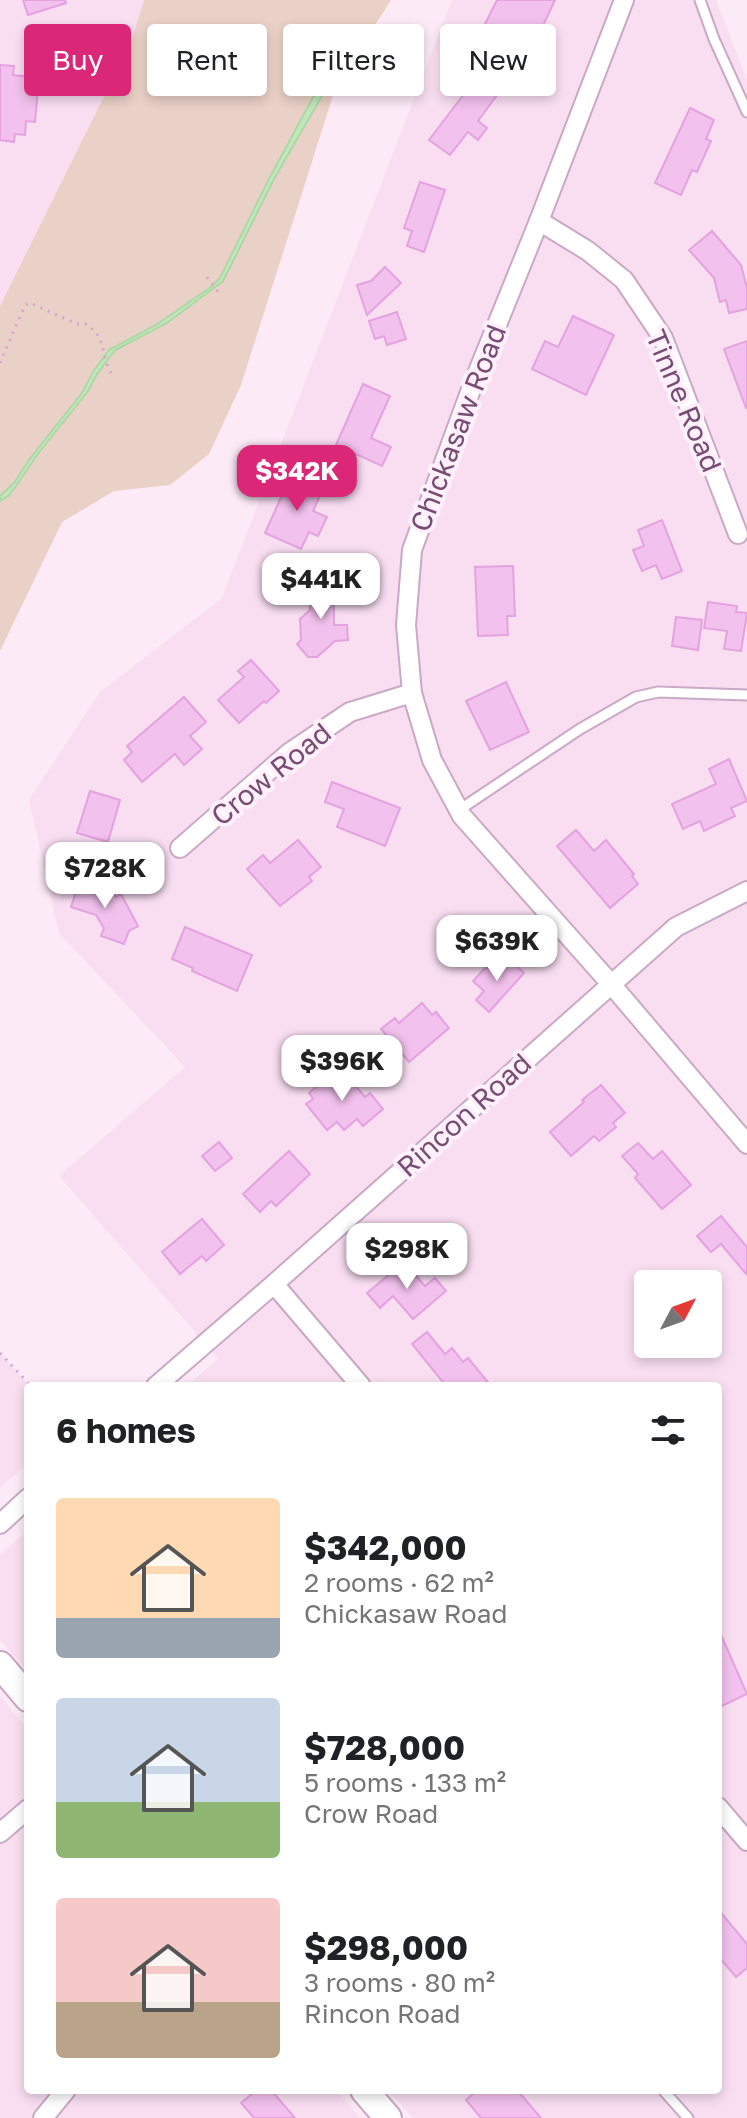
<!DOCTYPE html>
<html lang="en">
<head>
<meta charset="utf-8">
<style>
  body { margin:0; font-family:"Golos Text",sans-serif; background:#f2f2f2; color:#202124; height:100vh; display:flex; flex-direction:column; font-size:30px; white-space:nowrap }
  * { box-sizing:border-box; margin:0 }
  p { font-size:26px; color:#757577 }
  .icon { flex:none; width:44px; height:44px; fill:none; stroke:currentColor; stroke-width:2; stroke-linecap:round; stroke-linejoin:round }
  .map { position:relative; flex:1; overflow:hidden }
  .side { position:absolute; left:24px; top:1382px; width:698px; height:712px; display:flex; flex-direction:column; background:#fff; border-radius:8px; box-shadow:0 4px 12px #0003 }
  .side>* { flex:none }
  .guide { position:absolute; left:24px; top:24px; width:700px; height:72px; display:flex; gap:16px }
  .needle { width:52px; rotate:49deg }
  .controls { position:absolute; left:634px; top:1270px; display:grid; gap:16px }
  .controls a { display:grid; place-items:center; width:88px; height:88px; border-radius:8px; background:#fff; box-shadow:0 4px 12px #0003; font-size:40px }
  .price { position:absolute; translate:-50% -68px; padding:0 18px; border-radius:16px; background:#fff; color:#222; font-size:26px; line-height:52px; filter:drop-shadow(0 2px 4px #0008) }
  .price::after { content:''; position:absolute; left:50%; top:48px; width:24px; height:18px; margin-left:-12px; background:inherit; clip-path:polygon(0 0,100% 0,50% 100%) }
  .price.active { background:#db2777; color:#fff }
  ul { padding:0; list-style:none }
  li { display:flex; align-items:center; gap:24px; height:200px; padding:0 32px }
  li span { display:grid; place-items:center; flex:none; width:224px; height:160px; border-radius:8px; color:#555 }
  li>.icon { margin-inline-start:auto }
  span .icon { width:96px; height:96px; fill:#fffc; stroke-width:1 }
  li b { font-size:34px }
  h2 { display:flex; justify-content:space-between; align-items:center; height:96px; padding:0 32px; font-size:34px }
  .pill { padding:0 28px; border-radius:8px; background:#fff; box-shadow:0 4px 12px #0003; font-size:28px; line-height:72px }
  .pill.active { background:#db2777; color:#fff }
  .map>svg:first-child { display:block }
  .residential { fill:#f9def2; fill-rule:evenodd }
  .green { fill:#ead1c7 }
  .water { fill:#c4e6be; stroke:#acd8a4; stroke-width:2 }
  .building { fill:#f2c1ed; stroke:#e4a2e0; stroke-width:2 }
  .lines { fill:none; stroke-linecap:round; stroke-linejoin:round }
  .lane-casing { stroke:#caa9c6; stroke-width:13 }
  .street-casing { stroke:#caa9c6; stroke-width:22 }
  .secondary-casing { stroke:#cba5c6; stroke-width:30 }
  .path { stroke:#d7a4d3; stroke-width:3; stroke-dasharray:2 6; stroke-linecap:butt }
  .lane { stroke:#fff; stroke-width:9 }
  .street { stroke:#fff; stroke-width:18 }
  .secondary { stroke:#fff; stroke-width:26 }
  .labels { text-anchor:middle; stroke-width:8; stroke-linejoin:round; paint-order:stroke }
  .street-label { font-size:28px; fill:#774d75; stroke:#fff0fa }
</style>
</head>
<body>
<div class="map">
<svg width="747" height="2118" viewBox="0 0 747 2118">
  <rect width="100%" height="100%" fill="#fceaf7"/>
  <g class="residential">
    <polygon points="0,0 144,0 131,42 0,306"/>
    <path d="M452,0H716L747,80V2118H413L388,2090H718V1386H187L218,1358L59,1176L185,1067L59,933L29,800L100,692L222,598ZM648,1284H708V1344H648Z"/>
    <polygon points="0,1353 29,1386 28,1463 0,1488"/>
    <polygon points="28,1530 28,1672 0,1640 0,1555"/>
    <polygon points="0,1696 28,1730 28,2090 336,2090 360,2118 0,2118"/>
  </g>
  <polygon class="green" points="144,0 391,0 336,86 241,385 209,454 170,485 114,491 62,522 0,651 0,306 131,42"/>
  <polygon class="water" points="331,61 336,63 327,87 274,179 223,281 167,323 115,350 97,374 88,391 37,455 16,486 8,496 0,501 0,496 14,483 29,460 82,393 93,372 109,350 156,325 211,287 220,278 269,179 317,90"/>
  <g class="building">
    <polygon points="23,0 65,0 66,3 28,15"/>
    <polygon points="497,0 555,0 535,43 527,40 517,60 507,55 495,80 503,87 478,121 487,128 478,140 468,132 450,155 429,140 492,57 479,51 490,28 484,26"/>
    <polygon points="0,65 14,66 13,75 31,77 29,88 38,89 35,122 26,121 25,135 15,134 14,142 0,140"/>
    <polygon points="690,108 714,120 706,139 711,141 697,172 692,170 681,195 655,183"/>
    <polygon points="420,182 445,190 424,252 407,246 412,231 404,228"/>
    <polygon points="712,231 741,265 747,288 747,309 729,313 726,300 720,302 714,278 689,250"/>
    <polygon points="385,267 401,283 367,315 357,285 371,281"/>
    <polygon points="397,312 406,339 387,345 384,336 375,339 369,321"/>
    <polygon points="573,316 614,335 586,395 532,369 545,341 558,347"/>
    <polygon points="747,341 747,408 746,408 724,349"/>
    <polygon points="363,384 390,396 371,438 391,447 382,466 336,445"/>
    <polygon points="291,475 323,489 313,511 327,517 318,536 309,532 301,549 265,533"/>
    <polygon points="662,520 682,571 662,579 656,565 642,571 633,550 644,546 638,530"/>
    <polygon points="513,566 515,616 507,616 508,635 478,636 475,567"/>
    <polygon points="334,581 334,625 347,625 348,640 335,641 317,657 308,657 297,644 301,640 300,619 310,610 309,582"/>
    <polygon points="708,602 737,606 736,612 747,613 741,651 724,649 727,631 704,628"/>
    <polygon points="676,617 702,620 698,650 672,646"/>
    <polygon points="251,660 279,691 266,703 264,701 239,723 218,700 244,677 238,671"/>
    <polygon points="506,682 529,732 490,750 466,701"/>
    <polygon points="184,697 206,722 190,736 202,749 184,765 175,754 142,782 124,760 132,752 127,746"/>
    <polygon points="729,759 747,801 731,808 735,816 704,831 700,821 683,829 672,804 716,784 709,769"/>
    <polygon points="332,782 400,808 385,846 337,827 344,809 325,802"/>
    <polygon points="90,791 120,800 108,842 77,833"/>
    <polygon points="576,830 594,851 606,840 634,874 632,876 638,884 610,908 557,846"/>
    <polygon points="298,840 321,867 309,877 312,881 280,906 247,869 263,855 270,863"/>
    <polygon points="80,879 113,890 116,897 121,894 138,926 129,931 124,944 101,936 104,928 96,915 71,907"/>
    <polygon points="185,927 252,955 237,991 192,971 193,968 172,959"/>
    <polygon points="506,956 524,973 489,1012 476,1000 484,991 473,981 486,967 492,971"/>
    <polygon points="422,1003 432,1015 436,1012 449,1028 409,1062 381,1029 395,1018 399,1023"/>
    <polygon points="343,1071 365,1097 370,1093 383,1109 363,1126 357,1119 344,1130 337,1122 327,1130 306,1104 313,1099 309,1093 327,1078 330,1082"/>
    <polygon points="601,1085 625,1113 613,1123 616,1127 599,1141 594,1136 571,1156 550,1132 584,1102 582,1100"/>
    <polygon points="219,1142 232,1158 215,1171 202,1156"/>
    <polygon points="638,1143 653,1159 662,1151 691,1185 662,1209 635,1178 638,1174 622,1156"/>
    <polygon points="289,1151 310,1174 276,1206 271,1201 260,1212 243,1194"/>
    <polygon points="721,1216 747,1247 747,1275 721,1244 711,1252 697,1236"/>
    <polygon points="202,1219 224,1245 206,1261 202,1256 180,1274 162,1252"/>
    <polygon points="404,1262 425,1286 435,1278 446,1291 413,1319 393,1296 380,1308 367,1293"/>
    <polygon points="427,1332 445,1354 452,1348 463,1362 468,1358 491,1386 446,1386 412,1344"/>
    <polygon points="718,1628 747,1694 722,1706 718,1696"/>
    <polygon points="718,1909 747,1944 747,1968 736,1977 718,1956"/>
    <polygon points="257,2090 271,2090 295,2118 254,2118 241,2103"/>
    <polygon points="477,2090 517,2090 541,2118 481,2118 466,2100"/>
  </g>
  <g class="lines">
    <defs>
      <g id="lane">
        <polyline points="700,0 714,39 747,112"/>
        <polyline points="459,810 580,729 636,697 658,692 747,695"/>
        <polyline points="663,2090 688,2118"/>
      </g>
      <g id="street">
        <polyline points="624,0 539,221 473,384 412,550 406,625 412,693 432,760 462,816 611,984 747,1144"/>
        <polyline points="539,221 588,251 624,280 663,338 738,534"/>
        <polyline points="180,848 289,753 350,712 412,693"/>
        <polyline points="274,1284 361,1386"/>
        <polyline points="156,1386 274,1284 676,927 747,891"/>
        <polyline points="0,1524 28,1498"/>
        <polyline points="718,1807 747,1841"/>
        <polyline points="0,1833 28,1809"/>
        <polyline points="43,2118 66,2090"/>
      </g>
      <g id="secondary">
        <polyline points="0,1665 28,1698"/>
        <polyline points="364,2090 388,2118"/>
      </g>
    </defs>
    <use href="#lane" class="lane-casing"/>
    <use href="#street" class="street-casing"/>
    <use href="#secondary" class="secondary-casing"/>
    <g class="path">
      <polyline points="207,277 221,296"/>
      <path d="M0,363L25,305L30,303L77,324L84,323C108,337 99,352 112,375"/>
      <polyline points="0,1353 31,1386"/>
    </g>
    <use href="#lane" class="lane"/>
    <use href="#street" class="street"/>
    <use href="#secondary" class="secondary"/>
  </g>
  <g class="labels">
    <g class="street-label">
      <text transform="translate(684 401) rotate(67)" y="10">Tinne Road</text>
      <text transform="translate(458 428) rotate(-69)" y="10">Chickasaw Road</text>
      <text transform="translate(271 774) rotate(-39)" y="10">Crow Road</text>
      <text transform="translate(464 1115) rotate(-42)" y="10">Rincon Road</text>
    </g>
  </g>
</svg>
<div class="controls">
<a><svg class="needle" viewBox="-14 -14 28 28"><path d="M0-13l5 13h-10z" fill="#e53935"/><path d="M0 13l5-13h-10z" fill="#757577"/></svg></a>
</div>
<b class="price active" style="left:297px;top:513px">$342K</b>
<b class="price" style="left:321px;top:621px">$441K</b>
<b class="price" style="left:105px;top:910px">$728K</b>
<b class="price" style="left:497px;top:983px">$639K</b>
<b class="price" style="left:342px;top:1103px">$396K</b>
<b class="price" style="left:407px;top:1291px">$298K</b>
<div class="guide">
<a class="pill active">Buy</a>
<a class="pill">Rent</a>
<a class="pill">Filters</a>
<a class="pill">New</a>
</div>
<section class="side">
<h2>6 homes<svg class="icon" aria-label="filters" viewBox="0 0 24 24"><path d="M4 7h16M4 17h16"/><circle cx="9" cy="7" r="2"/><circle cx="15" cy="17" r="2"/></svg></h2>
<ul>
<li><span style="background:linear-gradient(#ffd9b3 75%,#9aa5b1 0)"><svg class="icon" aria-label="home" viewBox="0 0 24 24"><path d="M3 11l9-7 9 7M6 9v11h12V9"/></svg></span><div><b>$342,000</b><p>2 rooms · 62 m²</p><p>Chickasaw Road</p></div></li>
<li><span style="background:linear-gradient(#c9d6e8 65%,#8fb573 0)"><svg class="icon" aria-label="home" viewBox="0 0 24 24"><path d="M3 11l9-7 9 7M6 9v11h12V9"/></svg></span><div><b>$728,000</b><p>5 rooms · 133 m²</p><p>Crow Road</p></div></li>
<li><span style="background:linear-gradient(#f6c9c9 65%,#b9a48a 0)"><svg class="icon" aria-label="home" viewBox="0 0 24 24"><path d="M3 11l9-7 9 7M6 9v11h12V9"/></svg></span><div><b>$298,000</b><p>3 rooms · 80 m²</p><p>Rincon Road</p></div></li>
</ul>
</section>
</div>
</body>
</html>
